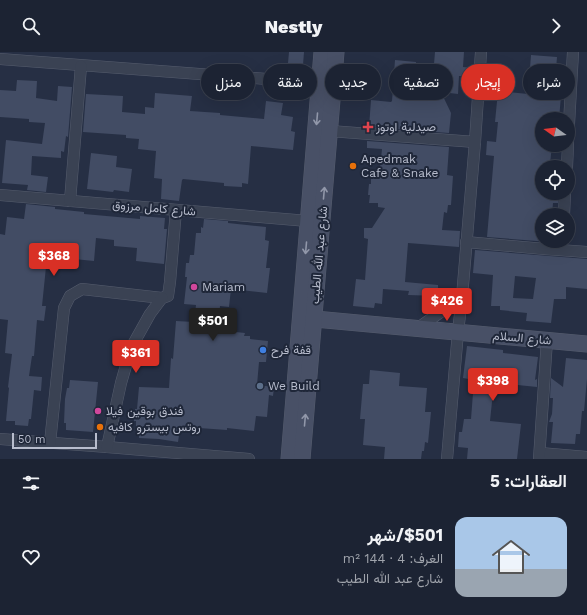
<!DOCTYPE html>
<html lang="ar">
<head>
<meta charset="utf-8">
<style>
  body { margin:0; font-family:"Work Sans",Vazirmatn,sans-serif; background:#252b3b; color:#f1f3f6; direction:rtl; height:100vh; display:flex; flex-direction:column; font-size:15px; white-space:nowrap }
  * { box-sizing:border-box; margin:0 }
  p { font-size:13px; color:#a0a4ac }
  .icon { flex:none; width:22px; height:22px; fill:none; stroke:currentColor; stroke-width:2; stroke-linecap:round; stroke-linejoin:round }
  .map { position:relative; height:407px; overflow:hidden; direction:ltr }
  .sheet { display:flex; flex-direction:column; background:#1c2333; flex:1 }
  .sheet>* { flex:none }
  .guide { position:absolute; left:12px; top:12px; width:563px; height:36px; direction:rtl; display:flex; gap:8px }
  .needle { width:26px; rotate:284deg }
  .buttons { position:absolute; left:535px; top:60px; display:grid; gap:8px }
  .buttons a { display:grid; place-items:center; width:40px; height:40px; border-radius:50%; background:#1c2333; box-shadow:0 4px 16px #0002,0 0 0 1px #3a404e; font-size:20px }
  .scale { position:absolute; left:12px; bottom:10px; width:85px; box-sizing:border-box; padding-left:4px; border:2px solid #b8bdcd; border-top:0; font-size:11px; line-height:14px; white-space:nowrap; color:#b8bdcd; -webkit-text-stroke:3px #1f2739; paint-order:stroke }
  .price { position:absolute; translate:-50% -34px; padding:0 9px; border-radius:4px; background:#d93025; color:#fff; font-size:13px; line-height:26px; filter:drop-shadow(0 1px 2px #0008) }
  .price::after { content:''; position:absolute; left:50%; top:24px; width:12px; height:9px; margin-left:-6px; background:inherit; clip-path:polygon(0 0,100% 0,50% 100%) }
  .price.active { background:#222; color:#fff }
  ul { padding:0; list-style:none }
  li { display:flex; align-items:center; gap:12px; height:100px; padding:0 20px }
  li+li { border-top:1px solid #3a404e }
  li span { display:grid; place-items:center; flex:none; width:112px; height:80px; border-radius:12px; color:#555 }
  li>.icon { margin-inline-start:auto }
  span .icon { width:48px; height:48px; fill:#fffc; stroke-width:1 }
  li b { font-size:17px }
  h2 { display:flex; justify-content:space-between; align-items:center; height:48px; padding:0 20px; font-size:17px }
  .pill { padding:0 14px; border-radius:18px; background:#1c2333; box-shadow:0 4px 16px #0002,0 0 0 1px #3a404e; font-size:14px; line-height:36px }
  .pill.active { background:#d93025; color:#fff }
  header { display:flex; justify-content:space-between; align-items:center; height:52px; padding:0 20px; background:#1c2333; font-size:18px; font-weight:800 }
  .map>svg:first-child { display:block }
  .building { fill:#424c64; fill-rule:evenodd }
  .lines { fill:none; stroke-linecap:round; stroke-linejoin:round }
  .street-casing { stroke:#565d6e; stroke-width:12 }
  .secondary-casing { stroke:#565d6e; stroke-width:17 }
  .street { stroke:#3a4253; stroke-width:11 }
  .secondary { stroke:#485066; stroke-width:16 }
  .oneway { stroke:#9197a9 }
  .health-dot { fill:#e0444e; stroke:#1f2739; stroke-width:1.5 }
  .food-dot { fill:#e8710a; stroke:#1f2739; stroke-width:1.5 }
  .hotel-dot { fill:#d1479c; stroke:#1f2739; stroke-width:1.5 }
  .shop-dot { fill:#3f7fe0; stroke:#1f2739; stroke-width:1.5 }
  .service-dot { fill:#5c6f8a; stroke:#1f2739; stroke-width:1.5 }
  .labels { text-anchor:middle; stroke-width:4; stroke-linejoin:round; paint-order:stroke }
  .poi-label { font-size:12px; fill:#b8bdcd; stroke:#1f2739; text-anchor:start }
  .street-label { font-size:12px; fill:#b8bdcd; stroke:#1f2739 }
</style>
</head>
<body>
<header><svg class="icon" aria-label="forward" viewBox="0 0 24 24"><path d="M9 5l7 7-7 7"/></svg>Nestly<svg class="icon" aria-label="search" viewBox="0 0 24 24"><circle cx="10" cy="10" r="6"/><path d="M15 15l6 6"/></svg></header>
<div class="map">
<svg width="587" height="407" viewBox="0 0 587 407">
  <rect width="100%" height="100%" fill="#262f44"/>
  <g class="building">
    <polygon points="289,0 304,0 303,13 288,11"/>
    <polygon points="435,0 464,0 463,15 473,16 472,25 459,24 458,42 441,40 451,61 449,81 369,75 371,48 391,50 392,49 395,8 416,10 415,22 433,24"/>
    <polygon points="531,3 557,5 554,43 561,44 559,67 542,67 542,93 552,93 550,112 542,112 542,141 549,141 549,142 558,143 558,151 553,151 552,163 542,163 542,189 550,189 549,190 487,185 494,104 486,103 487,89 496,90 498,70 495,70 498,39 528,42"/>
    <polygon points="17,28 37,29 36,46 57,49 58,34 72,35 68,85 66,84 64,100 61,99 61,106 32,104 31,123 48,125 46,140 27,138 28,133 2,131 6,88 42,92 45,71 29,70 29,67 0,65 0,38 16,39"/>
    <polygon points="155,41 192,44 190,59 220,61 220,63 264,67 266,49 283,51 281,63 293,65 291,79 295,80 293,98 251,94 248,132 242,131 242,135 224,134 224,131 183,127 182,128 179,149 161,147 162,127 154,126 156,99 138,97 139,87 126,86 126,83 83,80 86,42 123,44 122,60 145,62 145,55 154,56"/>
    <polygon points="367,89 449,95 447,123 453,124 451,153 448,153 447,161 444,160 442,178 460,179 459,195 408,191 405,230 438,233 438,244 408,243 409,239 383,237 382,252 375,251 374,256 353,254 356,227 365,228 368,187 364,186 364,176 372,176 385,156 378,155 378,151 369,151 370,143 368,143 369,132 371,132 371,124 379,125 382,97 367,96"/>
    <polygon points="91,101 117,104 116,115 132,117 129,140 114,138 113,140 87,137"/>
    <polygon points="26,152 55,155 55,157 84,160 84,162 140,167 140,164 165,166 164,177 167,177 164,212 136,209 137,196 114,194 114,188 96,186 94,209 54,205 54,206 47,205 42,254 46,254 44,269 37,268 34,304 32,304 29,324 42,325 41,339 34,338 31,367 29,367 28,374 15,373 15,369 6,369 9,336 8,335 12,302 5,301 8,268 0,267 0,182 5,183 7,165 24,167"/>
    <polygon points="204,167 228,169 228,171 266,175 265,188 269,189 266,216 270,216 267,241 231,237 229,255 220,254 218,278 245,281 244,284 250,284 250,287 268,289 266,310 259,310 257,333 274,335 273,344 269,343 267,365 256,364 254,379 227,376 227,378 199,376 199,378 180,377 178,390 159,387 139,386 139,378 136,378 136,369 134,369 135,357 137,357 139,335 169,336 171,306 173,307 176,269 194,270 196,253 184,252 187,225 185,225 186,211 189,211 190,203 194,203 196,181 201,181 201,175 203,176"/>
    <path d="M475,198L587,207V237L566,235V247H554L551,271L526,269L527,261L500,258V254H491L493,223L473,221ZM515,224L536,226L533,247L513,246Z"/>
    <polygon points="467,294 503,298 503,301 538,305 535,328 537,327 537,335 508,332 507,341 493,340 490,369 521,372 517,407 467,407 468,396 458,395 459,380 462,380 464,367 471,367 474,328 463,326"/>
    <polygon points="566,306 587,308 587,327 584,359 582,359 580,382 576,382 575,392 551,391 553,370 549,370 552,362 553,346 550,346 551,326 563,335"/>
    <polygon points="370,318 400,321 399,334 427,336 425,360 431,360 428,391 425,390 424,399 422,399 421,407 384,407 385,395 363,393 365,367 360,367 363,332 369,332"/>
    <polygon points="70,328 98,330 93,380 66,378 66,371 64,371 65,347 67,336 69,336"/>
  </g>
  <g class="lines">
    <defs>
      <g id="street">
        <polyline points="0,7 320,31"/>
        <polyline points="330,79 475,90"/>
        <polyline points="568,90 573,0"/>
        <polyline points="567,115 568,93"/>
        <polyline points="0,143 308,169"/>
        <polyline points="70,149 81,14"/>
        <polyline points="564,163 565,141"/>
        <polyline points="466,190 545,197 587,200"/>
        <polyline points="418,276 462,245"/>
        <polyline points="0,387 107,395 249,407"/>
        <polyline points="50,391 64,256 70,244 82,237 162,246 168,244 170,230 176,158"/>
        <polyline points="107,395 121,331 131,296 150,262 162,246"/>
        <polyline points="540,401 587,405"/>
        <polyline points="447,407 458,280 462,245 475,90 481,0"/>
        <polyline points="539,407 547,288"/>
      </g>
      <g id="secondary">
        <polyline points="304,266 587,292"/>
        <polyline points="289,407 322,0"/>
        <polyline points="302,407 336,0"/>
      </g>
    </defs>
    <use href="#street" class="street-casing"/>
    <use href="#secondary" class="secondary-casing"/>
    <use href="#street" class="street"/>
    <use href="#secondary" class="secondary"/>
  </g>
  <defs><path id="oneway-shaft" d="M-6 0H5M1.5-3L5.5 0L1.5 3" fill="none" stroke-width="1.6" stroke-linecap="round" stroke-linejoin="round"/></defs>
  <g class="oneway">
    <use href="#oneway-shaft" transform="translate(317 67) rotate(95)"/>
    <use href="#oneway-shaft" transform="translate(324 141) rotate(-85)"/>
    <use href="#oneway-shaft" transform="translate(306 196) rotate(95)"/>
    <use href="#oneway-shaft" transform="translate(305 368) rotate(-85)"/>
  </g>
  <path class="health-dot" d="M366 69h4v4h4v4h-4v4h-4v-4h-4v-4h4z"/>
  <g class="food-dot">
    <circle cx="353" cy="114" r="4"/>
    <circle cx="100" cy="375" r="4"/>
  </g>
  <g class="hotel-dot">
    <circle cx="194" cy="235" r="4"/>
    <circle cx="98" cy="359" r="4"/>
  </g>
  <circle class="shop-dot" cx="263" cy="298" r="4"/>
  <circle class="service-dot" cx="260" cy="334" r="4"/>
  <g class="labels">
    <g class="poi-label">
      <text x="376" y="79">صيدلية اوتوز</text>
      <text x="361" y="111">Apedmak<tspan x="361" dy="14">Cafe &amp; Snake</tspan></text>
      <text x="202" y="239">Mariam</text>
      <text x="271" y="302">قفة فرح</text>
      <text x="268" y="338">We Build</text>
      <text x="106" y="363">فندق بوقين فيلا</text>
      <text x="108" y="379">روتس بيسترو كافيه</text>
    </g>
    <g class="street-label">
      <text transform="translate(154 156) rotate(5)" y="4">شارع كامل مرزوق</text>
      <text transform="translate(319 203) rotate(-85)" y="4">شارع عبد الله الطيب</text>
      <text transform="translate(522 286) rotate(5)" y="4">شارع السلام</text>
    </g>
  </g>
</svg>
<div class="buttons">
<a><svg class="needle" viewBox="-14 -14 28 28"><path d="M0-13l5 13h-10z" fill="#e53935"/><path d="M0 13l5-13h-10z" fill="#a0a4ac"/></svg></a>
<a><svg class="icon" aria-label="locate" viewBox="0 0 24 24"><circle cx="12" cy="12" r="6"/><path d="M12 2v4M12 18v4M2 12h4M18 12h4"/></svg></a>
<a><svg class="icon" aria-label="layers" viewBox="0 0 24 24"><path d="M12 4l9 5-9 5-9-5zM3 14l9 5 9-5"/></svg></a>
</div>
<div class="scale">50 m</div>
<b class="price" style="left:54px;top:225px">$368</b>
<b class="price" style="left:447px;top:270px">$426</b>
<b class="price active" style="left:213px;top:290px">$501</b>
<b class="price" style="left:136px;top:322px">$361</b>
<b class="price" style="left:493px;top:350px">$398</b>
<div class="guide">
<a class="pill">شراء</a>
<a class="pill active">إيجار</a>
<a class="pill">تصفية</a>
<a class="pill">جديد</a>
<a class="pill">شقة</a>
<a class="pill">منزل</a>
</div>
</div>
<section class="sheet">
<h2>العقارات: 5<svg class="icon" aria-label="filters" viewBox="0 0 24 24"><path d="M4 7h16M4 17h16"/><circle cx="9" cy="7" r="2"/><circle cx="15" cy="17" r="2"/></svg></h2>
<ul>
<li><span style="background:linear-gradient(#a9c7e8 65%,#9aa5b1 0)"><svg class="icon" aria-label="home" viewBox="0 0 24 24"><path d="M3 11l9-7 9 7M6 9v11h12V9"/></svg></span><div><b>$501/شهر</b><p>الغرف: 4 · 144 m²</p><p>شارع عبد الله الطيب</p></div><svg class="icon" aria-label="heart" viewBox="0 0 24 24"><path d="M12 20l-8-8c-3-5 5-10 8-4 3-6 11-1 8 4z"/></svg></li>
</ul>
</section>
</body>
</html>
